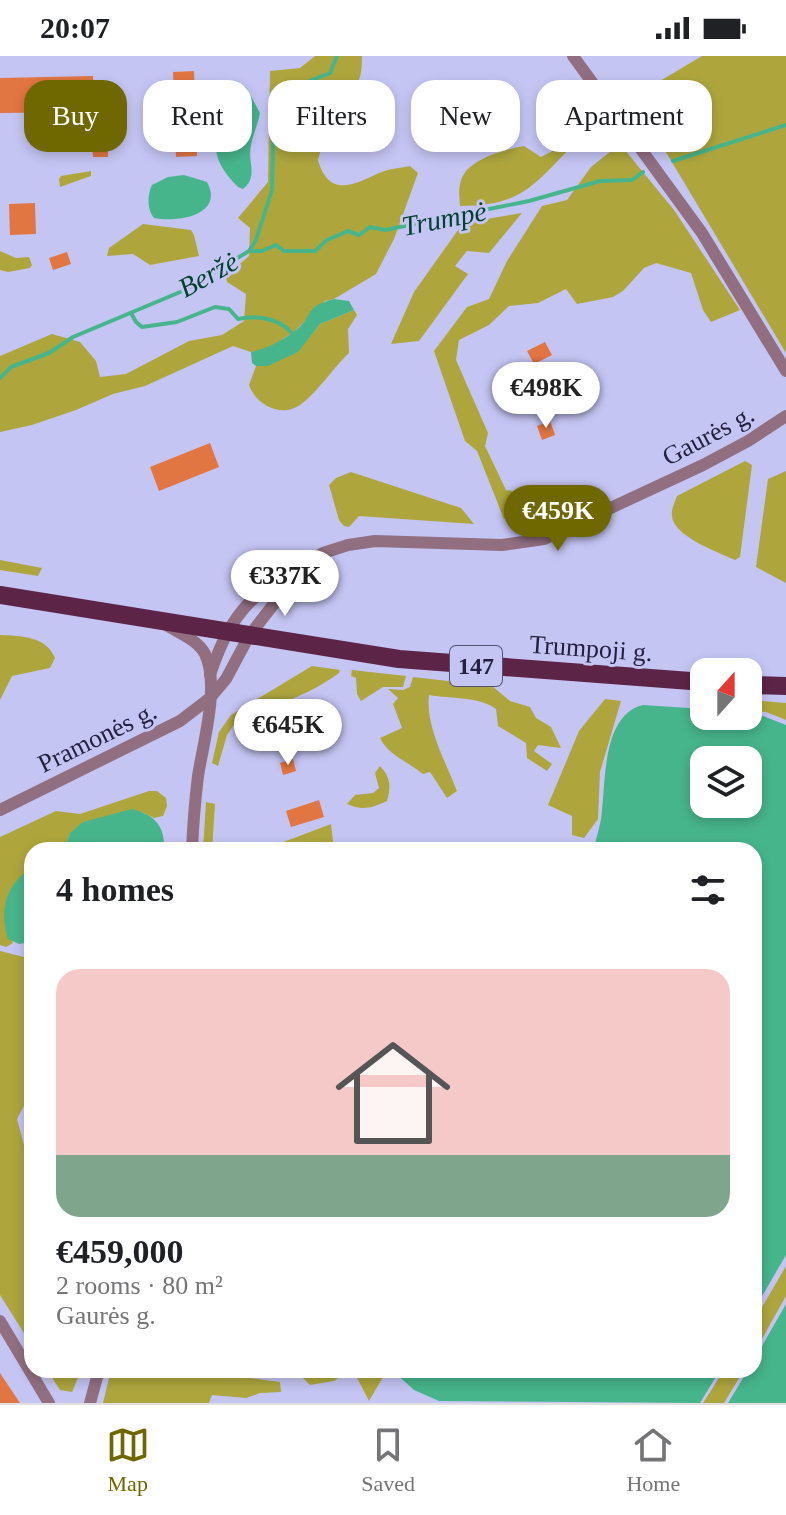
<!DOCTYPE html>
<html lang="en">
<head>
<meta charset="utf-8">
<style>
  body { margin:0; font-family:"Times New Roman",serif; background:#f2f2f2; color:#202124; height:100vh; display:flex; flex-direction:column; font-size:30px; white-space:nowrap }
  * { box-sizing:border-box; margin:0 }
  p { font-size:26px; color:#757577 }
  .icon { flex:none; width:44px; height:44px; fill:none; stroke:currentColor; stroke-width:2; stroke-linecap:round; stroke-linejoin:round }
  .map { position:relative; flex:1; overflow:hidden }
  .details { position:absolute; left:24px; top:786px; width:738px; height:536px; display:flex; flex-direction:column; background:#fff; border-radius:24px; box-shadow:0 4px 12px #0003 }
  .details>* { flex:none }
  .top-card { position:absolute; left:24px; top:24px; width:738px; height:72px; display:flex; gap:16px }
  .needle { width:52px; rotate:21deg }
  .tools { position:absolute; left:690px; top:602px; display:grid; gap:16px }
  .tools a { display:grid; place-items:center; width:72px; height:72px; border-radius:16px; background:#fff; box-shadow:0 4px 12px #0003; font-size:40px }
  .price { position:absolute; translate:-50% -68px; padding:0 18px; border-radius:28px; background:#fff; color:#222; font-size:26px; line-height:52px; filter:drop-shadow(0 2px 4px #0008) }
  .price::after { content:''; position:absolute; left:50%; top:48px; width:24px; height:18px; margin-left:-12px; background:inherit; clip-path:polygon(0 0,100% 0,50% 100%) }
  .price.on { background:#6f6800; color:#fff }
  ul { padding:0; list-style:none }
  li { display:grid; align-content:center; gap:16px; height:424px; padding:0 32px }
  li+li { border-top:2px solid #e0e0e0 }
  li span { display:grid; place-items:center; height:248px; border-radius:24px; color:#555 }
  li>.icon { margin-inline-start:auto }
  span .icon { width:144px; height:144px; fill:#fffc; stroke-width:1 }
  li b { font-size:34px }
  h2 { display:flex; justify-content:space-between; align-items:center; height:96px; padding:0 32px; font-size:34px }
  .pill { padding:0 28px; border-radius:24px; background:#fff; box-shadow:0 4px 12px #0003; font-size:28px; line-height:72px }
  .pill.on { background:#6f6800; color:#fff }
  .status { display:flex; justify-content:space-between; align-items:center; height:56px; padding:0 40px; background:#fff; direction:ltr }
  .status svg { height:22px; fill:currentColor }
  .tabs { display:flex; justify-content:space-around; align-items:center; height:112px; border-top:2px solid #e0e0e0; background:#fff; font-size:22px; color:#757577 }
  .tabs a { display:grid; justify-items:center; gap:4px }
  .tabs .on { color:#6f6800 }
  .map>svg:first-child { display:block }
  .green { fill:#aea63d }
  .water { fill:#47b58c; fill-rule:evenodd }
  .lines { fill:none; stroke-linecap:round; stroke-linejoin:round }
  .stream { stroke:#47b58c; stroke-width:4 }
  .building { fill:#e17642 }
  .minor { stroke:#916f81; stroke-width:12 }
  .primary { stroke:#5c2446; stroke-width:18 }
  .labels { text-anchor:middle; stroke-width:6; stroke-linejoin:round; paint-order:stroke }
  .shield { fill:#c5c5f4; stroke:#545275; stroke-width:2 }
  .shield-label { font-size:24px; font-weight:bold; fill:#23213f }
  .street-label { font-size:26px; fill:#23213f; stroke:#c5c5f4 }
  .water-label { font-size:28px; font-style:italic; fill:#00422e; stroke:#c5c5f4 }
</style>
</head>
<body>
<div class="status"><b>20:07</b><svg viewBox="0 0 49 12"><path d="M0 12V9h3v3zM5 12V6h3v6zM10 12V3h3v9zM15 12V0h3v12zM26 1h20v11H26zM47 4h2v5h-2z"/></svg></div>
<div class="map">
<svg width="786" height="1347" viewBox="0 0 786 1347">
  <rect width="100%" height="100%" fill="#c5c5f4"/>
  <g class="green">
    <path d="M315,0H362C362,25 358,36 332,43L327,54L331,74L323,86L318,104C329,142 353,129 379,117C388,113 400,112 410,110L418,117L394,183L376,218L334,243L325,245L295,275L266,294L251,296L233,290L145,330L113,338L76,354L32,369L0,376V300L52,278L80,286L96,305L100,321L126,318L189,285L222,279L244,265L246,238L227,226L226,220L249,200L250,172L238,162L268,126L270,15L300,12Z"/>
    <polygon points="702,0 786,0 786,297 633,41"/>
    <path d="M566,88L570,92C532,132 518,150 460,150C459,139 458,127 464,118C474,102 506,93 524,90L541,101Z"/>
    <polygon points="620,88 674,154 740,254 711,266 703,254 691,217 656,207 644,212 623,235 613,241 577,248 566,233 538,247 509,250 489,269 459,284 456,304 488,377 485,390 506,434 512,435 526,448 504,463 477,395 465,385 434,295 467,251 489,243 507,205 542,150 567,144 591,111"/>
    <polygon points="91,115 91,120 60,131 59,123 61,120"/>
    <polygon points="522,157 489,197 467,195 455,210 468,218 419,285 391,288 414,236 463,167"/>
    <polygon points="143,168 191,174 194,179 199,200 150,209 133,198 107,200 109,192"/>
    <polygon points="0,195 16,202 29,201 32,209 30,212 8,216 0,214"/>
    <path d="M354,254L357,259L348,273L349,297C334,311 316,338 300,349C281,362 256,349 249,329L256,310L268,309L297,296L320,268Z"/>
    <path d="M745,405L752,409L740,501L735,504C718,496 672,480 672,459C671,453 675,446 677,440Z"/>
    <polygon points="786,415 786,527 756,511 768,423"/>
    <polygon points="351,416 461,452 474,468 359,460 349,471 344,470 339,464 329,429 336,422"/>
    <polygon points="0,504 42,512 38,520 0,514"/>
    <path d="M0,579C21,580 46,580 55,602L50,612L12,620L0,644Z"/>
    <path d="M312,610L340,614L339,617C319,632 299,640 276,650C259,658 254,663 235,667L227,679L218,710L212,707L219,676L231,659Z"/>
    <polygon points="352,614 406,620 403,631 383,631 361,645 357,638 356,622 351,620"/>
    <path d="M413,621L492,630L510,645L530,651L536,662L551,671L561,692L538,689L534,695L552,708L547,715L527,702L526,687L498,670L496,653C478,640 452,643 429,639C425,669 446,707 457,735L447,742L430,716L423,718C407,705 388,699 380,682L402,672L393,648L398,642L388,633L403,634L410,631Z"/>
    <polygon points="605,643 621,645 600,716 598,763 584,782 572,779 572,760 548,749 579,675"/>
    <polygon points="748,644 786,647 786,664 766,656 748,655"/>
    <path d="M380,710C391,721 391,732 387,745C372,752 362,755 347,748L355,739L373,737L379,732L375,717Z"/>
    <path d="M149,735H157L166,742L167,750L163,760L154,762L142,756L70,777L64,794H32V816H26C12,837 0,863 13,887L6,891L0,889V781L56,755L80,758Z"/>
    <polygon points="206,746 215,748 212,794 203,794"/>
    <polygon points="331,768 334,794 274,794 273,790"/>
    <polygon points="0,895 32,903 32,984 24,993 24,1005 32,1011 32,1043 27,1044 17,1063 32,1119 32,1290 0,1239"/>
    <polygon points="786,1210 786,1240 754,1297 754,1265"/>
    <polygon points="47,1314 80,1314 80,1317 72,1336 60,1334"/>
    <polygon points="111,1314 205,1317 207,1314 230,1314 228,1319 280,1326 281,1336 260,1337 246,1342 212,1339 209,1347 103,1347"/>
    <polygon points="304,1314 349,1314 334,1325 310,1329 302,1321"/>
    <polygon points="353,1314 378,1314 383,1321 369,1345"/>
    <polygon points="724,1314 744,1314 724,1347 703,1347"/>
  </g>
  <g class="water">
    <path d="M231,28L246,31L260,57C258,69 253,78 251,89C247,106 259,120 243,133L238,131C231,124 223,115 219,105C212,86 206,34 231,28ZM235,50L247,63L246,69L241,72L230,65L229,54Z"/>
    <path d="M184,119L207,126C225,159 177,167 154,162C147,154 147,139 152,129L168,121Z"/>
    <path d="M334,243L349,245L354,254L320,268L298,296L268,310H256L252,307L251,296C269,292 281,285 296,274C313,262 302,251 334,243Z"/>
    <path d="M643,649L704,653V660H748V657H756L786,669V1199L754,1254V794H593C596,784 599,773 601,763C606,729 601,659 643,649ZM704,704H748V748H704Z"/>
    <path d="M132,753C155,759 165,770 164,794H64L70,777L83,766Z"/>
    <path d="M26,816H32V886L19,888L8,883C0,858 4,832 26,816Z"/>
    <polygon points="786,1248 786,1347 728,1347 748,1314 754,1314 754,1304"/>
    <polygon points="392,1314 720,1314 700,1347 439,1345 414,1334"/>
  </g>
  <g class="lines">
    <g class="stream">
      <polyline points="673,105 786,69"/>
      <polyline points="251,195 262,195 276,189 284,195 315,195 327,184 348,175 359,179 370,171 385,174 529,145 600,125 632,124 643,116"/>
      <path d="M131,257L136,266L142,271L177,266L215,251L229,253L238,263C256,259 278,262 291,276"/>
      <polyline points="0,322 11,311 49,297 73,281 185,234 249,195 256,184 272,134 274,49 292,32 330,17 337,0"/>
    </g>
  </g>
  <g class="building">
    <polygon points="194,15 197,100 176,101 173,16"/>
    <polygon points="93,20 94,56 0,57 0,22"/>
    <polygon points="92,89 108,89 108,101 93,101"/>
    <polygon points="35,147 36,178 10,179 9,148"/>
    <polygon points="67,196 71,208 53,214 49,202"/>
    <polygon points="545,286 552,299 534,308 527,295"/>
    <polygon points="587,313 593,332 555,345 554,341 549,343 545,331 568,323 566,320"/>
    <polygon points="550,365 555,379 542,384 537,370"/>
    <polygon points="210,387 219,411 159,435 150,411"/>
    <polygon points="293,703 296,715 283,719 280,707"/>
    <polygon points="319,744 324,761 291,771 286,755"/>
    <polygon points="0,1317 20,1347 0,1347"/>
  </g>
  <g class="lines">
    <g class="minor">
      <polyline points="573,0 702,177 786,315"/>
      <path d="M166,569C179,577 198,584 205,598C220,629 203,688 198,720C195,745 193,769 192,794"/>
      <path d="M210,619C223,579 244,536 287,524"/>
      <polyline points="0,754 180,665 210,642 226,623 249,580 280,540 287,524 307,506 323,497 348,489 375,485 502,489 544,483 703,409 748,385 786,360"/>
      <polyline points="0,1265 49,1347"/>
      <polyline points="90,1347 99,1314"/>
    </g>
    <g class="primary">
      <polyline points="0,539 399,603 704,626"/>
      <polyline points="748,629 786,630"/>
    </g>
  </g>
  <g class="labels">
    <rect class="shield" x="450" y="590" width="52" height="40" rx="6"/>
    <g class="shield-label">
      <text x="476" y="618">147</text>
    </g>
    <g class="street-label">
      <text transform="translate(708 379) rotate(-28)" y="9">Gaurės g.</text>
      <text transform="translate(591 592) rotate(4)" y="9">Trumpoji g.</text>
      <text transform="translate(97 681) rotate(-26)" y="9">Pramonės g.</text>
    </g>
    <g class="water-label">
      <text transform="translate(444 162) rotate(-11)" y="10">Trumpė</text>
      <text transform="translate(208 218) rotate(-29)" y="10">Beržė</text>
    </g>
  </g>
</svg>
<div class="tools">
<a><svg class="needle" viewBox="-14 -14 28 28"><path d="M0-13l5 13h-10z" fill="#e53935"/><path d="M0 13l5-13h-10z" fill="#757577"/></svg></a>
<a><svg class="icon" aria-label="layers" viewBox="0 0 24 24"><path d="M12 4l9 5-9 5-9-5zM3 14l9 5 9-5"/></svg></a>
</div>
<b class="price" style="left:546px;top:374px">€498K</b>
<b class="price on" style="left:558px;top:497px">€459K</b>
<b class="price" style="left:285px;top:562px">€337K</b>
<b class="price" style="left:288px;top:711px">€645K</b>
<div class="top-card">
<a class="pill on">Buy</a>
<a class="pill">Rent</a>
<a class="pill">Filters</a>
<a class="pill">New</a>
<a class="pill">Apartment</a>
</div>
<section class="details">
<h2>4 homes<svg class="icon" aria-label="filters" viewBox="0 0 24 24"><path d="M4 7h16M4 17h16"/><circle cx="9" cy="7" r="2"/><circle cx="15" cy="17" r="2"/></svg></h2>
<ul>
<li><span style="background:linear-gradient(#f6c9c9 75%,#7fa58c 0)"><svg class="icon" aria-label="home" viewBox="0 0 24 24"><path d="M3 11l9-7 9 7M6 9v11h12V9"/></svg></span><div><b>€459,000</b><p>2 rooms · 80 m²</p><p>Gaurės g.</p></div></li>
</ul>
</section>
</div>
<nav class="tabs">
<a class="on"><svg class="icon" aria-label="map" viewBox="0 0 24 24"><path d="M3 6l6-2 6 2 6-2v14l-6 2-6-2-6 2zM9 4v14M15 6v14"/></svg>Map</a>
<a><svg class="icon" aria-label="saved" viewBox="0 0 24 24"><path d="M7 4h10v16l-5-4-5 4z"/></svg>Saved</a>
<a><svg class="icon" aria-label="home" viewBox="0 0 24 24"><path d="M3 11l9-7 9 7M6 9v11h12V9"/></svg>Home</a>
</nav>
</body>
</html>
